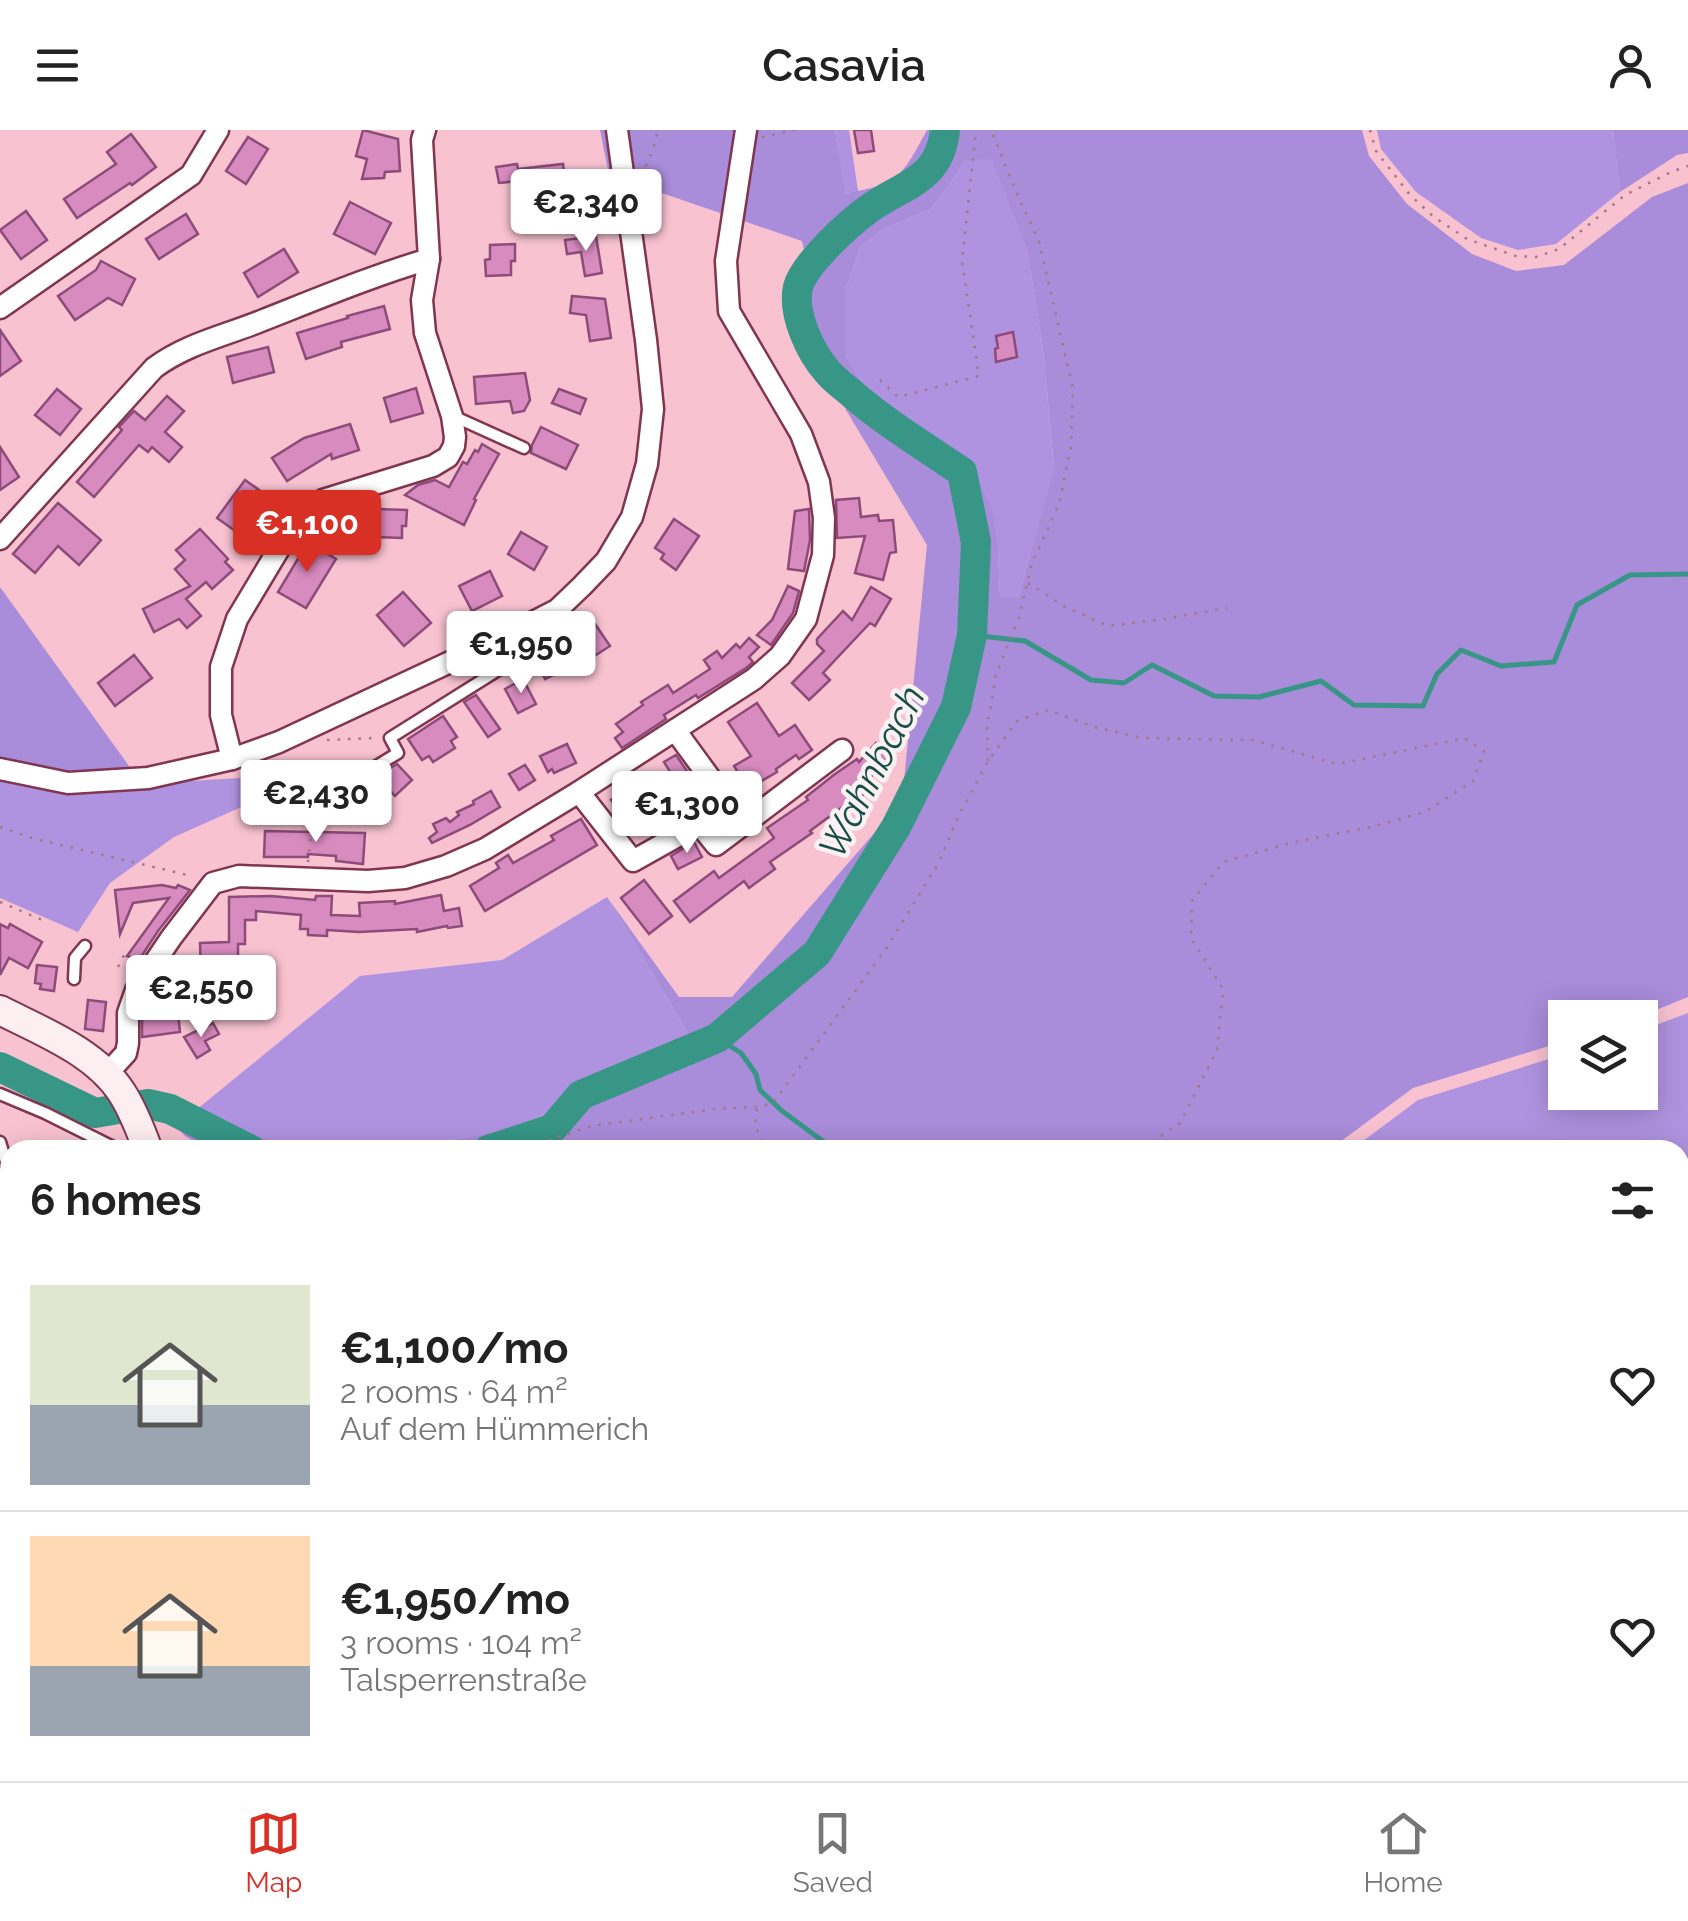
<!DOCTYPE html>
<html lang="en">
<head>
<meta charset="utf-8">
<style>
  body { margin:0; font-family:Raleway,sans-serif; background:#f6f6f6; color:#222; height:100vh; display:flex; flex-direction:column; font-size:38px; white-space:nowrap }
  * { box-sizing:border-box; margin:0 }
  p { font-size:32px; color:#767676 }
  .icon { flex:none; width:55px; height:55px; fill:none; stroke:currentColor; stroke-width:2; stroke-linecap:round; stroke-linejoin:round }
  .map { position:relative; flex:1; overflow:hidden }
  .details { position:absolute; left:0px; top:1010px; width:1690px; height:642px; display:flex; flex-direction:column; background:#fff; border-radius:30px 30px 0 0; box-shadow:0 5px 25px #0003 }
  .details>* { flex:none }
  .controls { position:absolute; left:1548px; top:870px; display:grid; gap:20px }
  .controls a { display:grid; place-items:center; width:110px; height:110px; border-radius:0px; background:#fff; box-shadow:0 5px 25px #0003; font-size:50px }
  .price { position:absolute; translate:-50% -85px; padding:0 22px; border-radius:10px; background:#fff; color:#222; font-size:32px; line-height:65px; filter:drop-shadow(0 2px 5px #0008) }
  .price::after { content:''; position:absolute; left:50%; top:60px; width:30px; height:22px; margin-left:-15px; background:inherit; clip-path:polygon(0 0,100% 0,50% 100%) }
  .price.current { background:#d93025; color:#fff }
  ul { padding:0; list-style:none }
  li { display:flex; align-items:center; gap:30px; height:250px; padding:0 30px }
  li+li { border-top:2px solid #e0e0e0 }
  li span { display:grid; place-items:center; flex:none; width:280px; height:200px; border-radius:0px; color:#555 }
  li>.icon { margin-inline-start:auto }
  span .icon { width:120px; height:120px; fill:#fffc; stroke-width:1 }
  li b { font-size:42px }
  h2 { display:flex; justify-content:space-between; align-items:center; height:120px; padding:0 30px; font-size:42px }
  header { display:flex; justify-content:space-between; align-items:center; height:130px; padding:0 30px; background:#fff; font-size:45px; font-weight:600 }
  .dock { display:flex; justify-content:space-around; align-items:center; height:140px; border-top:2px solid #e0e0e0; background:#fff; font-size:28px; color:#767676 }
  .dock a { display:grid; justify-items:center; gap:5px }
  .dock .current { color:#d93025 }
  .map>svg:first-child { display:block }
  .green { fill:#af93e0 }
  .forest { fill:#a98cda; fill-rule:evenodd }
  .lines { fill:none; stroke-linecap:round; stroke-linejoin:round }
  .stream { stroke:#379686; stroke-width:5 }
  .river { stroke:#379686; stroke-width:30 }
  .building { fill:#d88bbf; stroke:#8d4b79; stroke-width:2.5 }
  .lane-casing { stroke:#803550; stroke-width:15 }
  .street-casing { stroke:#803550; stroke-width:25 }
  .secondary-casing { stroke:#803550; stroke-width:32 }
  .path { stroke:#a37783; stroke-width:2.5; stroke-dasharray:2.5 8; stroke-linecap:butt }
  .lane { stroke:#fff; stroke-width:10 }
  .street { stroke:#fff; stroke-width:20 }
  .secondary { stroke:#fdeef2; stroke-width:28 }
  .labels { text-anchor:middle; stroke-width:9; stroke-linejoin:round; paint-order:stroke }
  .water-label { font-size:38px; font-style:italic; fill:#194e45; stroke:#faf1f3 }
</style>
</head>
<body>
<header><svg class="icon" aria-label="menu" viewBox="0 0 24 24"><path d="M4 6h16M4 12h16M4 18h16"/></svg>Casavia<svg class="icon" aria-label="person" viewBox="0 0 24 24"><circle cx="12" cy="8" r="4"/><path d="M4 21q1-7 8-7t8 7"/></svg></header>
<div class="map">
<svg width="1688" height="1651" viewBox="0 0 1688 1651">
  <rect width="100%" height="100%" fill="#f8c2d1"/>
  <g class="green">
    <polygon points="835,0 849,0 858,61 844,63"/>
    <polygon points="1377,0 1613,0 1620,62 1556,114 1518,120 1481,108 1416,62 1381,19"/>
    <polygon points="964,29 993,29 1027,120 1043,219 1054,338 1018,468 1000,469 998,418 917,300 868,262 846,226 846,158 861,116 886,98 931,79 955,47"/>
    <polygon points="318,643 174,707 110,753 78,802 0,768 0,646 142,654"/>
    <polygon points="607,767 700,924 623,948 516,997 426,1015 382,1020 319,1019 266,1009 190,985 360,846 502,830"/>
    <polygon points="1688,883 1688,1077 1680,1084 1680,1020 1351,1020 1418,970 1565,924 1565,962 1640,962 1640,901"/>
    <polygon points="1688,1099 1688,1192 1680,1191 1680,1107"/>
    <polygon points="10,1178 10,1394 1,1398 10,1421 10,1620 0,1610 0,1182"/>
    <polygon points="231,1642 241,1651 40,1651 31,1643"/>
  </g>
  <g class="forest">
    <path d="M600,0H835L845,63C899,55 902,46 927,0H1362L1369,26L1407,74L1472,124L1516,141L1564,135L1652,67L1688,53V867L1639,887L1565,888V911L1413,958L1329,1020H382L426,1015L516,997L623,948L700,924L607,767L679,867H732L902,671L927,415L846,280L812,195L809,142L802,111L609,45ZM992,29L1027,120L1043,219L1054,337L1018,468H1000L998,418L991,375L972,341L868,262L846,226V158L861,116L886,98L931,79L955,47L964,30Z"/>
    <polygon points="1613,0 1688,0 1688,23 1677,25 1620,62"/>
    <polygon points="0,457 142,654 0,646"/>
    <path d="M160,981C196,985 227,997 262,1007C288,1015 315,1019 342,1020H208L185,1006Z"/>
    <polygon points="1680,1205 1688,1205 1688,1388 1680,1399"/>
    <polygon points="657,1643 657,1642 1494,1643 1488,1651 658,1651"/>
  </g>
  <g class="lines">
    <g class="stream">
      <polyline points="972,505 1025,511 1091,550 1124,553 1152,535 1214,566 1259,567 1321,551 1354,575 1423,576 1437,544 1461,520 1501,536 1554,532 1577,475 1630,445 1688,444"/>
      <polyline points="717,908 741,923 756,944 760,960 782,981 835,1020"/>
      <polyline points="1680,1264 1688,1263"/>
    </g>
    <g class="river">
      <polyline points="0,937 95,983 148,974 170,979 251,1020"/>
      <path d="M488,1020L552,999L581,965L717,908L817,823L896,697L956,577L972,505L976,412L962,342C924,316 884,292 850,262C842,255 833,249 827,241C810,222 792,183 798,157C804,134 850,92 870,78C904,54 940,50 945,0"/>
    </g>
  </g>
  <g class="building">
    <polygon points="363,0 398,9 400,41 385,42 384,48 362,49 367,29 356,26"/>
    <polygon points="854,0 871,0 874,21 858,23"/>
    <polygon points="131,4 156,37 132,55 130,53 77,88 64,69 116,34 107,22"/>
    <polygon points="248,7 268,19 246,54 226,41"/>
    <polygon points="517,34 518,39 563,34 566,56 539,59 538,49 499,53 496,37"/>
    <polygon points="350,72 391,93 375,124 334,104"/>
    <polygon points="26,81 47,110 21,129 0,100"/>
    <polygon points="186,84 198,104 159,129 146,109"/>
    <polygon points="596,106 602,143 585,146 581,122 567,124 565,110"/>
    <polygon points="515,114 515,131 511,131 511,145 486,146 485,130 490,129 490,115"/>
    <polygon points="284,119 298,142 258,167 244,143"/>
    <polygon points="101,131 135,149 122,175 108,168 75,190 58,166 96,140"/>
    <polygon points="572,166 605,169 611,208 590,211 586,185 570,183"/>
    <polygon points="384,176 390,199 341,212 342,217 306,229 297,203 348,188 347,186"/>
    <polygon points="0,200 21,231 0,246"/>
    <polygon points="1013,202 1017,227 996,232 995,219 998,218 996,206"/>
    <polygon points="268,217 274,242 233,253 227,227"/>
    <polygon points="525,243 530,270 524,281 513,283 510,271 476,274 474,247"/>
    <polygon points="416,258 423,283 391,292 384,268"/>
    <polygon points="57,259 81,279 60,305 35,285"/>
    <polygon points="559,259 586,269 580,284 552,273"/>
    <polygon points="167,266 184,281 165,302 182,317 169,332 152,317 148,322 139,315 94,367 77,352 122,300 119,297 134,281 145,290"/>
    <polygon points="350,294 359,320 332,329 331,324 287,351 272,328 304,308"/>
    <polygon points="541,297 578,315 566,339 531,323 532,315"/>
    <polygon points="482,314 499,324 474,369 476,370 464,395 405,365 418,355 435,350 449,357 463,332 467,334 475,320 478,322"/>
    <polygon points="0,317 19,347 0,360"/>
    <polygon points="245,350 269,367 241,405 217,388"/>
    <polygon points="859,368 861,387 878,385 879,391 893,390 896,422 890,423 883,450 855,443 865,406 837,408 836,370"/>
    <polygon points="58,373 101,410 79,435 58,416 35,443 13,424"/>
    <polygon points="376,379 407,380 406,396 402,396 402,408 377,407 377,402 357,400 359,385 376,386"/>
    <polygon points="809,379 810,410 804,441 788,439 795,381"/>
    <polygon points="674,389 699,406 676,440 661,429 664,424 655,418"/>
    <polygon points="200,399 228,429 225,432 233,440 212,459 206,452 186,469 201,486 187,498 179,489 154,502 143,479 190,456 175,439 185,430 176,420"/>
    <polygon points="521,402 547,417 534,440 508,424"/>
    <polygon points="308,412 336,429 306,478 278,462"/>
    <polygon points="490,441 502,466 472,481 459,456"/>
    <polygon points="788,456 799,461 793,483 771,515 757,505 772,490"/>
    <polygon points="871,457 891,469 875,496 870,493 823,543 830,550 809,570 792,553 824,521 817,514 817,509 843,481 852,490"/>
    <polygon points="403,462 431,493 404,516 377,485"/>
    <polygon points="593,491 610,516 585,532 584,530 545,549 537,532 574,515 569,507"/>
    <polygon points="749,508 759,517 749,527 753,532 746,538 698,568 696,565 664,585 666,589 622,618 615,608 623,602 616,594 643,575 641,572 668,555 673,563 710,539 704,530 717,521 722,528 736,514 740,518"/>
    <polygon points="134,525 152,548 115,576 98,553"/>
    <polygon points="523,549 536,574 518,583 505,559"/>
    <polygon points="476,565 500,599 488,607 464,572"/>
    <polygon points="757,573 779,606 795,595 812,620 799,629 796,625 776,639 777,642 748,659 734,636 751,626 728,592"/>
    <polygon points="443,586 457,607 451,611 455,618 433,632 429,626 422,630 408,609"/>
    <polygon points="876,613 890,625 870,648 876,656 854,671 853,669 810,701 812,703 770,732 775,739 749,758 744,751 690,792 674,771 714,741 719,748 774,708 767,698 808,670 806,667 835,644 857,629 859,632"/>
    <polygon points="567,614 576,633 554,643 552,639 548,642 540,626"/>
    <polygon points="676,625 693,650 680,658 664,632"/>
    <polygon points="397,634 412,650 395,666 377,646"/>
    <polygon points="525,635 535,650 519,660 509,644"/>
    <polygon points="636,650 647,664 622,683 611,670"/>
    <polygon points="491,661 500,677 470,695 432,713 429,708 437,702 433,694 446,688 450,692 459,685 457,682 474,674 473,671"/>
    <polygon points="581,689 597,715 485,781 470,756 499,738 496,733 508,725 513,733 554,710 551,706"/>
    <polygon points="265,701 365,703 363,734 336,731 336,726 308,724 308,727 264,727"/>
    <polygon points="694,712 702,727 678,739 671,726"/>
    <polygon points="644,750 672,786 649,804 621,768"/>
    <polygon points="162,755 176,758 178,755 190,760 158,801 139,830 127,826 169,768 133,773 120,804 115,760"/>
    <polygon points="441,765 444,781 459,778 462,796 448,798 447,796 417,802 417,799 359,802 327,800 327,806 308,805 308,799 300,799 301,785 256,781 256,790 245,790 245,814 238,814 238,865 225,865 225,861 186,862 185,844 201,844 200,813 229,812 229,767 271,766 315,770 316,766 332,766 331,785 360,786 359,773 395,771 395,774"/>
    <polygon points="0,794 8,798 10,794 42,812 28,838 9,828 0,845"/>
    <polygon points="37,835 57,837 54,861 40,859 41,854 35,853"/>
    <polygon points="88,870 106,872 103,901 85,899"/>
    <polygon points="178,883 180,902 142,907 142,888"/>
    <polygon points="213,893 219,904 205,911 210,920 197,928 184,907"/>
  </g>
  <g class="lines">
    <defs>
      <g id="lane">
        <polyline points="453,286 524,318"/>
        <polyline points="352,651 398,623 390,608 551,507 561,491 557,480"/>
        <polyline points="74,849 75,828 85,816"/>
        <polyline points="0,964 45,983 119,1020"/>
        <polyline points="0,1012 10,1045"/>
      </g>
      <g id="street">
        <polyline points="0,178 191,45 218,0"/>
        <path d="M0,409L154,238C186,214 224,206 261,191C317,169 372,146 429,129"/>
        <polyline points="232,629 221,585 221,537 237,489 298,387 323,370 433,336 448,327 454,316 455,307 452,286 425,203 422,170 429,129 422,10 425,0"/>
        <polyline points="0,639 68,653 148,648 232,629 279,612 512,503 557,480 582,456 606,431 632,387 647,334 653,279 646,210 617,0"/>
        <polyline points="579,662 633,731 699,694 726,670 675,600"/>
        <polyline points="726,670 744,694 842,620"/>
        <polyline points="699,694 716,715 744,694"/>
        <polyline points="104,942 116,934 126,923 128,913 128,883 136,860 171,808 213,753 239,746 368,751 405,748 446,736 485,719 579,662 754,549 780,526 806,489 823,425 824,388 819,352 801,304 729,181 726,131 746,0"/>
        <polyline points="419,1651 421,1642"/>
        <polyline points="631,1651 635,1642"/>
      </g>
      <g id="secondary">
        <path d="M0,880C41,901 96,922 122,963C133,980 141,1001 148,1020"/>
        <polyline points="246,1642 256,1651"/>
      </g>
    </defs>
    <use href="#lane" class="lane-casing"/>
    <use href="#street" class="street-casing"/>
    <use href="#secondary" class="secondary-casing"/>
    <g class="path">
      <polyline points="1370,0 1376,21 1410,65 1434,87 1467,109 1516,126 1536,127 1559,119 1625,65 1671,42 1688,36"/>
      <polyline points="762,7 796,0"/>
      <polyline points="642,46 654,16 658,0"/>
      <polyline points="880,250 898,267 979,246 962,131 976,0"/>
      <polyline points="1028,453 1064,476 1108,496 1158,490 1227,478"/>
      <polyline points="327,610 374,608"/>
      <polyline points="988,631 987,597 996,545 1019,487 1032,433 1059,374 1071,317 1073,259 1039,111 1018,66 991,0"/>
      <polyline points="0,697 35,709 192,746"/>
      <polyline points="308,732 314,676 340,659"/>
      <polyline points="0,772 47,792"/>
      <polyline points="118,837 124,825"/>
      <polyline points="757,979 755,995 765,1020"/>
      <polyline points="518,1020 592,996 715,979 757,977 773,973 886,819 938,734 959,685 988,631 1017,591 1048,580 1094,597 1143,608 1253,610 1337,634 1465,608 1484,622 1473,651 1425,682 1371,697 1295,712 1223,732 1192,771 1191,808 1223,859 1217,920 1180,993 1155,1010 1135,1020"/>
      <polyline points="1680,1098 1688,1090"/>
      <polyline points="0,1482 10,1498"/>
      <polyline points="145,1642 155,1651"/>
      <polyline points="526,1642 538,1651"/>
      <polyline points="662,1642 677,1651"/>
      <polyline points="1040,1642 1049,1651"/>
    </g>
    <use href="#lane" class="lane"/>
    <use href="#street" class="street"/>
    <use href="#secondary" class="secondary"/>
  </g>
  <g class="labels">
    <g class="water-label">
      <text transform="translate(872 642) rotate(-63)" y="13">Wahnbach</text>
    </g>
  </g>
</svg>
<div class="controls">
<a><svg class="icon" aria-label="layers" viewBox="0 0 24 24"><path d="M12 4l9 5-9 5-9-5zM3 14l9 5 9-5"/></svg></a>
</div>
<b class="price" style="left:586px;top:124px">€2,340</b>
<b class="price current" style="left:307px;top:445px">€1,100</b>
<b class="price" style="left:521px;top:566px">€1,950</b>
<b class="price" style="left:316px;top:715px">€2,430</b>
<b class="price" style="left:687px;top:726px">€1,300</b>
<b class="price" style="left:201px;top:910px">€2,550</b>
<section class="details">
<h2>6 homes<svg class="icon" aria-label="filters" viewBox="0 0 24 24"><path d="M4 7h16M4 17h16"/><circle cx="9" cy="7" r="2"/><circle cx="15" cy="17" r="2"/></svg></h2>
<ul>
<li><span style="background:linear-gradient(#dfe7d0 60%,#9aa5b1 0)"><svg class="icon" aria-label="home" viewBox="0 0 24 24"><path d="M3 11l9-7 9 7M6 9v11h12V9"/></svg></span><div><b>€1,100/mo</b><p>2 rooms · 64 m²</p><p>Auf dem Hümmerich</p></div><svg class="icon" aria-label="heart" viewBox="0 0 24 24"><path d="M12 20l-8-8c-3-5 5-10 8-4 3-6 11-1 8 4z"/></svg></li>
<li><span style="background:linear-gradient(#ffd9b3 65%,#9aa5b1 0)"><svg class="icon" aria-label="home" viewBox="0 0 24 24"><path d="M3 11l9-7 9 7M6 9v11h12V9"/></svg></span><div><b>€1,950/mo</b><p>3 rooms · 104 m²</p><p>Talsperrenstraße</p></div><svg class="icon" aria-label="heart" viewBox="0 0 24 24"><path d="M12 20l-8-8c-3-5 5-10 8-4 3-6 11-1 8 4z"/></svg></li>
</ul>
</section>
</div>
<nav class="dock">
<a class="current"><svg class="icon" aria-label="map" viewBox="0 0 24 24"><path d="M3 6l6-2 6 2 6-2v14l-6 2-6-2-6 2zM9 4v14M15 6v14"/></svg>Map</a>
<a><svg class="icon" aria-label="saved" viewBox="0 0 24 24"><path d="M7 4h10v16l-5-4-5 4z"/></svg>Saved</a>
<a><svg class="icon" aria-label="home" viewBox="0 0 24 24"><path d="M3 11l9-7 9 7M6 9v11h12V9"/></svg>Home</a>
</nav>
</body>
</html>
